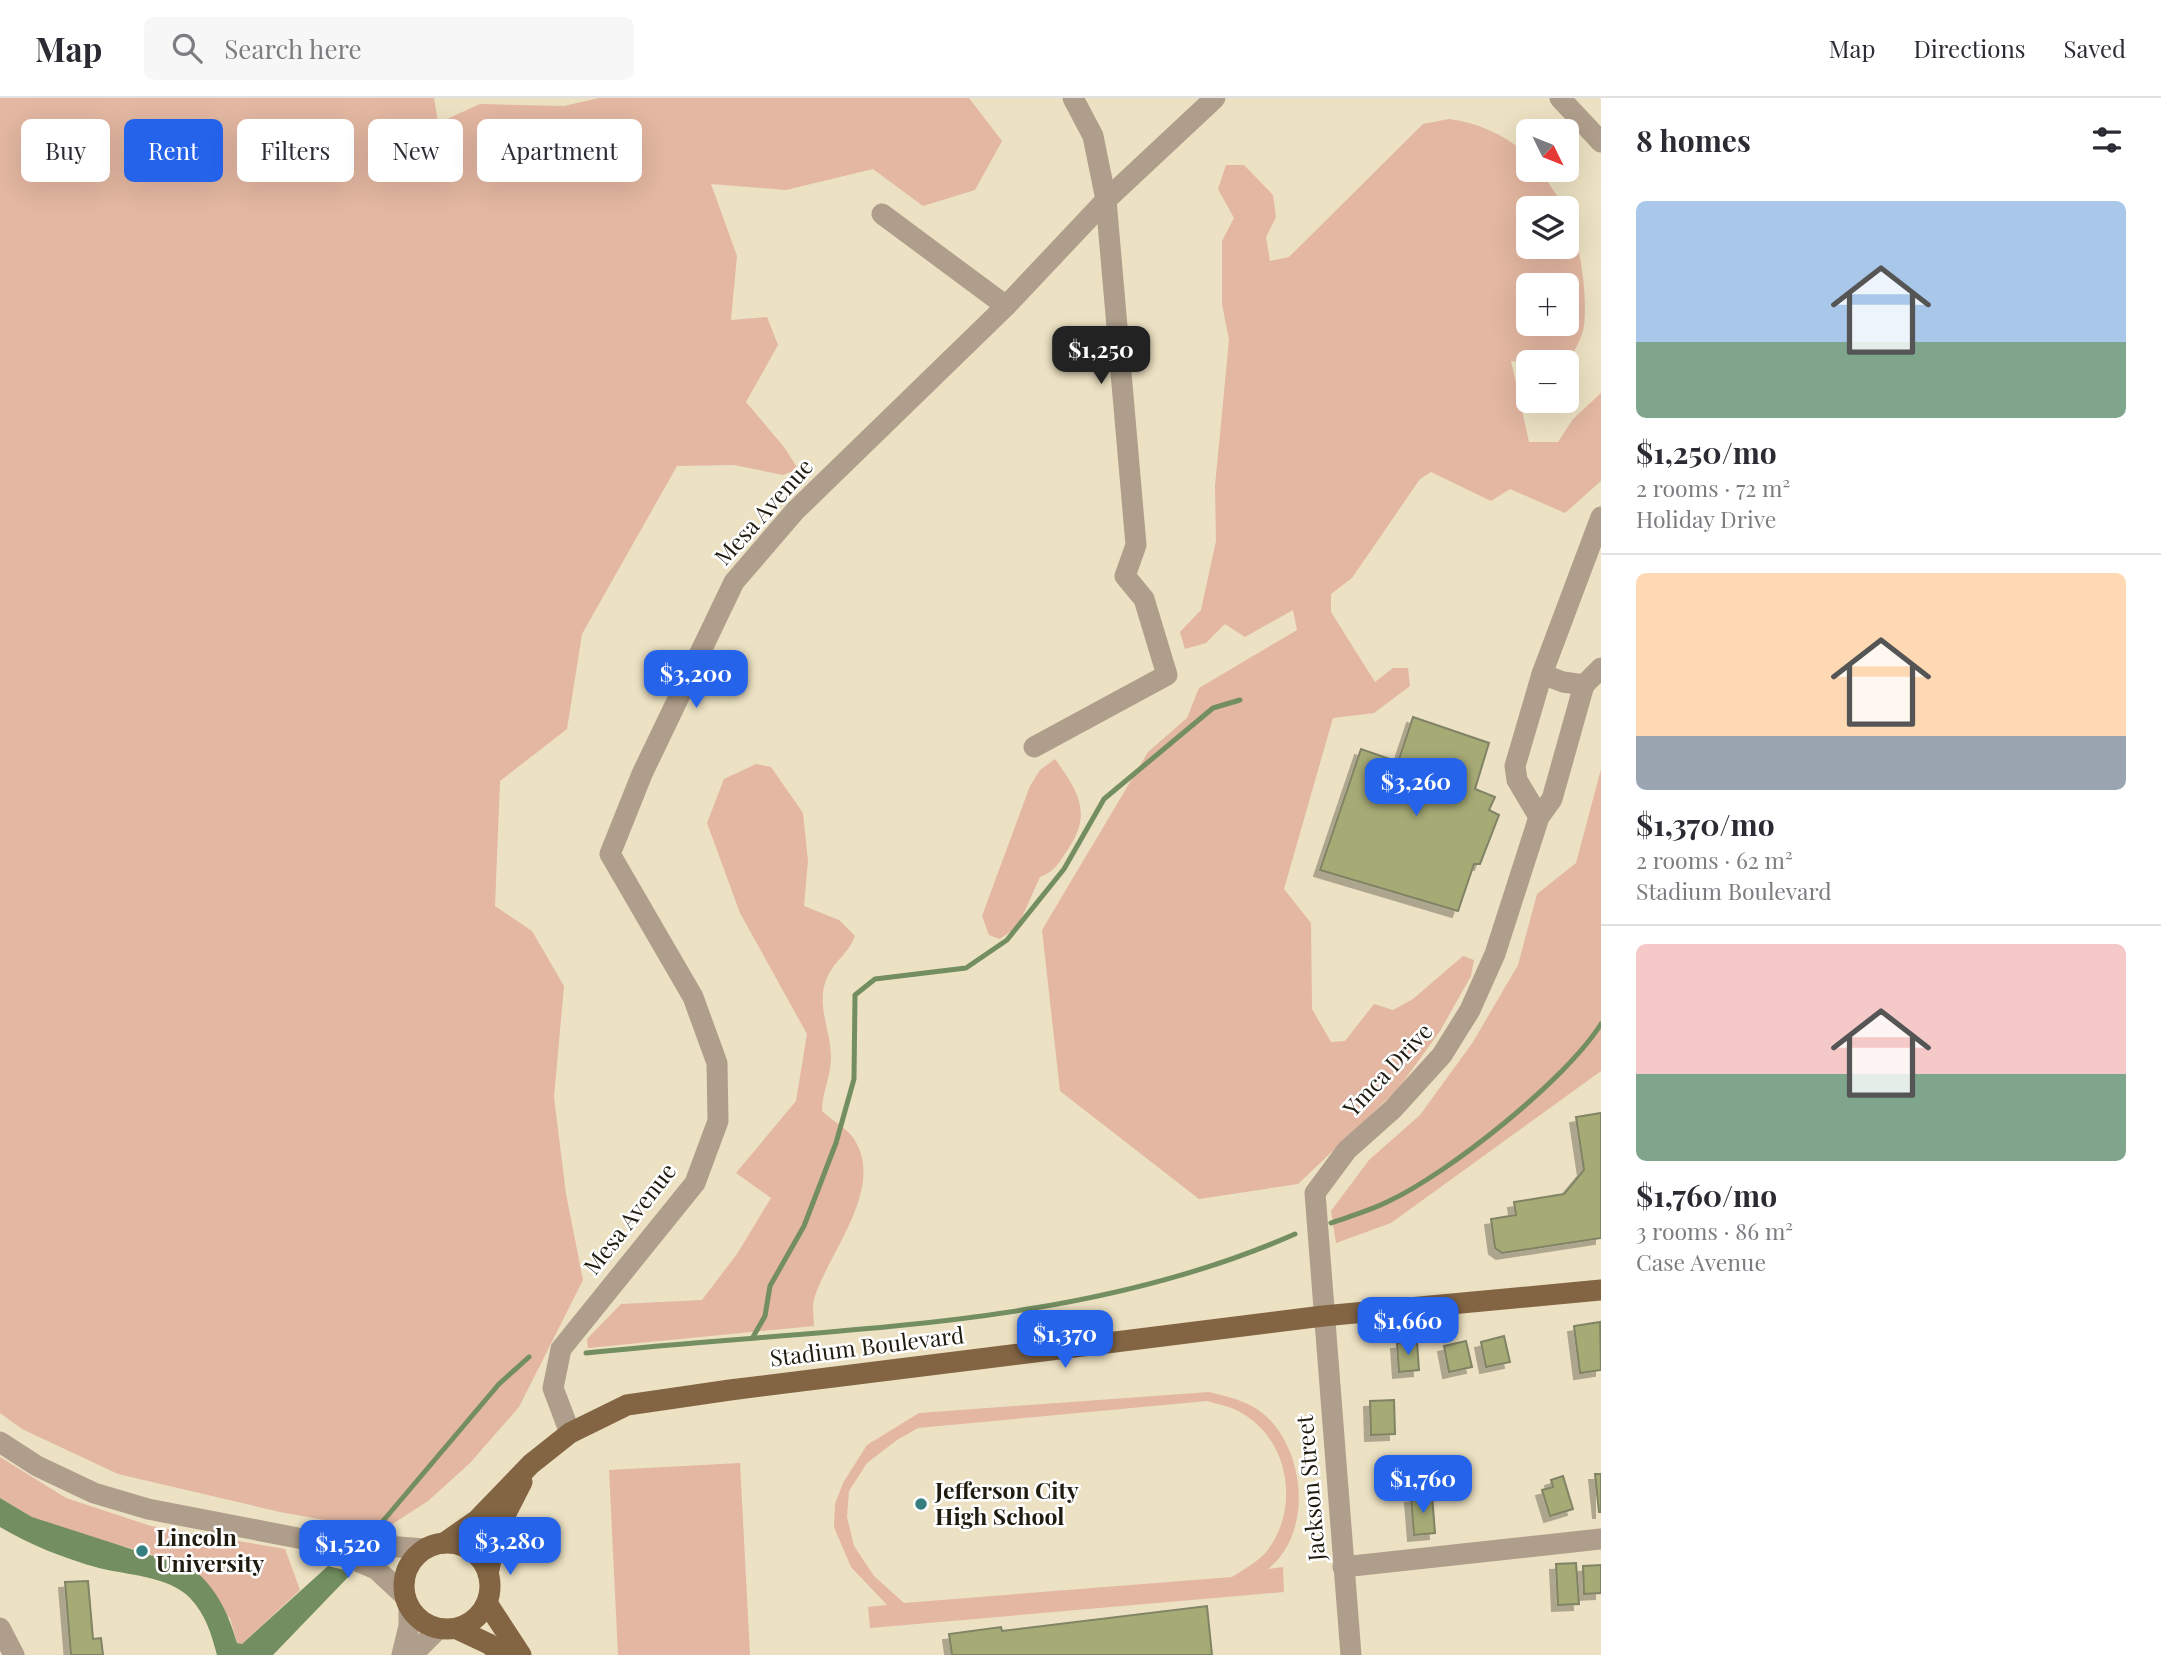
<!DOCTYPE html>
<html lang="en">
<head>
<meta charset="utf-8">
<style>
  body { margin:0; font-family:"Playfair Display",serif; background:#f7f7f7; color:#2b2b33; height:100vh; display:flex; flex-direction:column; font-size:26px; white-space:nowrap }
  * { box-sizing:border-box; margin:0 }
  p { font-size:23px; color:#7c7c81 }
  .icon { flex:none; width:38px; height:38px; fill:none; stroke:currentColor; stroke-width:2; stroke-linecap:round; stroke-linejoin:round }
  .map { position:relative; flex:1; overflow:hidden }
  .panel { display:flex; flex-direction:column; background:#fff; width:560px }
  .panel>* { flex:none }
  .hud { position:absolute; left:21px; top:21px; width:665px; height:63px; display:flex; gap:14px }
  .needle { width:46px; rotate:133deg }
  .fabs { position:absolute; left:1516px; top:21px; display:grid; gap:14px }
  .fabs a { display:grid; place-items:center; width:63px; height:63px; border-radius:10px; background:#fff; box-shadow:0 7px 28px #0002; font-size:35px }
  .price { position:absolute; translate:-50% -60px; padding:0 16px; border-radius:14px; background:#2563eb; color:#fff; font-size:23px; line-height:46px; filter:drop-shadow(0 2px 4px #0008) }
  .price::after { content:''; position:absolute; left:50%; top:42px; width:21px; height:16px; margin-left:-10px; background:inherit; clip-path:polygon(0 0,100% 0,50% 100%) }
  .price.on { background:#222; color:#fff }
  ul { padding:0; list-style:none }
  li { display:grid; align-content:center; gap:14px; height:371px; padding:0 35px }
  li+li { border-top:2px solid #e1e1e2 }
  li span { display:grid; place-items:center; height:217px; border-radius:10px; color:#555 }
  li>.icon { margin-inline-start:auto }
  span .icon { width:126px; height:126px; fill:#fffc; stroke-width:1 }
  li b { font-size:30px }
  h2 { display:flex; justify-content:space-between; align-items:center; height:84px; padding:0 35px; font-size:30px }
  .chip { padding:0 24px; border-radius:10px; background:#fff; box-shadow:0 7px 28px #0002; font-size:24px; line-height:63px }
  .chip.on { background:#2563eb; color:#fff }
  header { display:flex; align-items:center; gap:42px; box-sizing:border-box; height:98px; padding:0 35px; background:#fff; border-bottom:2px solid #e1e1e2 }
  header strong { font-size:33px }
  nav { display:flex; gap:38px; margin-inline-start:auto; font-size:24px }
  .search { width:490px; height:63px; background:#f7f7f7; display:flex; align-items:center; gap:18px; box-sizing:border-box; padding:0 24px; border-radius:10px; color:#7c7c81; font-size:26px }
  main { display:flex; flex:1; min-height:0 }
  .map>svg:first-child { display:block }
  .green { fill:#e3b7a1; fill-rule:evenodd }
  .water { fill:#738e60 }
  .lines { fill:none; stroke-linecap:round; stroke-linejoin:round }
  .stream { stroke:#738e60; stroke-width:5 }
  .building { fill:#a6aa74; stroke:#808365; stroke-width:2; filter:url(#shadow) }
  .minor { stroke:#af9e8b; stroke-width:21 }
  .major { stroke:#836543; stroke-width:21 }
  .poi-dot { fill:#367f80; stroke:#fff; stroke-width:2.5 }
  .labels { text-anchor:middle; stroke-width:5; stroke-linejoin:round; paint-order:stroke }
  .street-label { font-size:23px; fill:#1f1b0f; stroke:#fff }
  .poi-label { font-size:23px; font-weight:bold; fill:#1f1b0f; stroke:#fff; text-anchor:start }
</style>
</head>
<body>
<header>
<strong>Map</strong>
<div class="search"><svg class="icon" aria-label="search" viewBox="0 0 24 24"><circle cx="10" cy="10" r="6"/><path d="M15 15l6 6"/></svg>Search here</div>
<nav><a>Map</a><a>Directions</a><a>Saved</a></nav>
</header>
<main>
<div class="map">
<svg width="1601" height="1557" viewBox="0 0 1601 1557">
  <defs>
    <filter id="shadow"><feDropShadow dx="-6" dy="6" stdDeviation="0" flood-color="#0004"/></filter>
  </defs>
  <rect width="100%" height="100%" fill="#ece1c2"/>
  <g class="green">
    <polygon points="0,0 434,0 438,25 480,6 564,8 599,0 969,0 1002,43 975,92 923,108 873,71 786,92 711,86 737,158 731,222 767,219 778,247 746,304 784,349 798,371 783,377 734,367 677,368 582,536 567,631 500,683 495,808 532,833 564,888 554,999 566,1096 583,1182 519,1309 470,1365 428,1403 391,1427 353,1427 280,1414 118,1376 22,1331 0,1315"/>
    <path d="M1449,21C1479,25 1505,37 1528,57V72H1540L1565,110H1528V149H1566V112C1579,137 1588,198 1584,227C1583,240 1572,256 1566,268V264H1528V286L1526,265L1511,263L1529,344H1558L1573,321L1601,295V383L1565,415L1510,391L1491,403L1431,374L1420,381L1352,480L1331,496V514L1375,584L1393,570H1408L1410,588L1374,615L1333,620L1284,791L1311,825L1312,911L1331,944L1345,943L1374,906L1393,912L1413,901L1463,858L1474,862L1471,878L1440,933L1398,991L1298,1086L1199,1101L1060,993L1042,832L1148,654L1187,620L1199,590L1297,532L1293,512L1245,539L1225,526L1206,545L1185,551L1180,534L1201,512L1216,443L1215,388L1229,242L1222,206V143L1234,120L1218,91L1226,67H1244L1273,97L1276,119L1266,139L1270,163L1289,159L1423,26ZM1528,187H1566V226H1528Z"/>
    <path d="M1055,661C1081,697 1093,718 1064,757C1057,768 1053,774 1040,779L1018,828L1000,841L989,837L982,818L1030,688L1040,672Z"/>
    <path d="M756,666L771,669L803,715L808,763L804,808L839,822L855,838C847,857 838,860 830,874C813,903 831,930 831,959C831,979 822,994 822,1013C831,1022 847,1030 854,1041C886,1090 828,1155 814,1201C812,1210 814,1220 814,1228L588,1250L587,1241L621,1206L702,1202L737,1156L771,1100L736,1075L796,1003L807,936L740,815L707,725L724,681Z"/>
    <polygon points="1601,671 1601,973 1391,1125 1336,1145 1331,1113 1369,1062 1420,1017 1473,944 1518,867 1537,796 1576,765"/>
    <path d="M1209,1294C1230,1299 1252,1304 1268,1320C1306,1358 1312,1436 1268,1471L1283,1469L1284,1494L870,1530L868,1509L887,1507L851,1469L834,1429L835,1406L843,1385L867,1347L919,1315ZM1207,1303C1217,1306 1229,1308 1238,1313C1289,1339 1301,1409 1267,1453C1259,1463 1243,1472 1232,1479L904,1505L874,1478L854,1448L847,1419L849,1393L867,1365L897,1342L918,1330Z"/>
    <polygon points="0,1359 66,1400 151,1428 285,1451 300,1492 242,1546 237,1545 230,1520 149,1455 96,1441 32,1419 0,1400"/>
    <polygon points="740,1365 750,1557 618,1557 609,1372"/>
  </g>
  <path class="water" d="M0,1400L32,1419L193,1471C218,1492 228,1515 237,1545L242,1546L328,1468L353,1474L273,1557H217C211,1535 206,1517 190,1500C169,1478 127,1477 99,1470C66,1461 30,1447 0,1429Z"/>
  <g class="lines">
    <g class="stream">
      <path d="M1331,1125C1350,1118 1369,1113 1387,1104C1448,1076 1566,982 1601,926"/>
      <polyline points="753,1239 765,1218 770,1188 804,1128 836,1045 854,981 855,897 875,881 966,870 1007,842 1064,771 1104,701 1213,610 1240,602"/>
      <path d="M586,1255C823,1229 1073,1234 1295,1136"/>
      <polyline points="383,1423 499,1286 529,1259"/>
    </g>
  </g>
  <g class="building">
    <polygon points="1413,619 1489,645 1475,691 1495,699 1489,712 1499,717 1480,766 1474,766 1458,813 1320,772 1361,651 1398,664"/>
    <polygon points="1601,1015 1601,1140 1502,1155 1495,1150 1491,1121 1516,1117 1514,1104 1564,1096 1584,1072 1576,1019"/>
    <polygon points="1600,1224 1601,1272 1580,1275 1574,1228"/>
    <polygon points="1504,1238 1510,1264 1486,1269 1481,1244"/>
    <polygon points="1466,1243 1472,1269 1449,1274 1444,1248"/>
    <polygon points="1417,1244 1419,1272 1399,1274 1397,1245"/>
    <polygon points="1394,1302 1395,1336 1371,1337 1370,1303"/>
    <polygon points="1595,1376 1601,1376 1601,1414 1599,1414"/>
    <polygon points="1563,1378 1573,1411 1550,1418 1542,1392 1553,1389 1551,1382"/>
    <polygon points="1432,1397 1435,1435 1414,1437 1411,1399"/>
    <polygon points="1576,1465 1579,1506 1558,1507 1556,1466"/>
    <polygon points="1601,1467 1601,1495 1584,1496 1583,1468"/>
    <polygon points="88,1483 93,1541 101,1540 103,1557 71,1557 65,1484"/>
    <polygon points="1207,1508 1212,1557 952,1557 949,1536 1001,1529 1002,1533"/>
  </g>
  <g class="lines">
    <g class="minor">
      <polyline points="1560,0 1601,44"/>
      <polyline points="882,116 1006,208"/>
      <polyline points="1542,576 1563,584 1584,587 1601,570"/>
      <polyline points="1034,649 1167,577 1144,501 1125,478 1136,447 1106,102 1093,38 1073,0"/>
      <polyline points="1539,719 1517,682 1515,668 1542,576 1601,419"/>
      <polyline points="570,1335 553,1290 561,1251 695,1085 718,1023 717,965 693,899 610,756 642,676 734,484 795,413 1006,208 1106,102 1215,0"/>
      <polyline points="0,1344 37,1368 94,1395 148,1411 308,1442 425,1451"/>
      <polyline points="329,1451 376,1471 404,1497"/>
      <polyline points="1343,1469 1601,1441"/>
      <polyline points="0,1530 14,1557"/>
      <polyline points="402,1557 409,1528 409,1511"/>
      <polyline points="412,1557 437,1532"/>
      <polyline points="1351,1557 1315,1095 1347,1052 1393,1011 1442,957 1470,912 1495,856 1539,719 1552,701 1584,587"/>
    </g>
    <g class="major">
      <circle cx="447" cy="1488" r="43"/>
      <polyline points="444,1445 477,1422 531,1366 570,1335 627,1307 730,1292 1323,1218 1601,1192"/>
      <polyline points="488,1476 497,1433 522,1384"/>
      <polyline points="487,1505 521,1557"/>
      <polyline points="457,1531 489,1546 503,1557"/>
    </g>
  </g>
  <g class="poi-dot">
    <circle cx="921" cy="1406" r="7"/>
    <circle cx="142" cy="1453" r="7"/>
  </g>
  <g class="labels">
    <g class="street-label">
      <text transform="translate(764 414) rotate(-48)" y="8">Mesa Avenue</text>
      <text transform="translate(1388 972) rotate(-47)" y="8">Ymca Drive</text>
      <text transform="translate(630 1121) rotate(-52)" y="8">Mesa Avenue</text>
      <text transform="translate(867 1249) rotate(-7)" y="8">Stadium Boulevard</text>
      <text transform="translate(1311 1390) rotate(-95)" y="8">Jackson Street</text>
    </g>
    <g class="poi-label">
      <text x="935" y="1401">Jefferson City<tspan x="935" dy="26">High School</tspan></text>
      <text x="156" y="1448">Lincoln<tspan x="156" dy="26">University</tspan></text>
    </g>
  </g>
</svg>
<div class="fabs">
<a><svg class="needle" viewBox="-14 -14 28 28"><path d="M0-13l5 13h-10z" fill="#e53935"/><path d="M0 13l5-13h-10z" fill="#7c7c81"/></svg></a>
<a><svg class="icon" aria-label="layers" viewBox="0 0 24 24"><path d="M12 4l9 5-9 5-9-5zM3 14l9 5 9-5"/></svg></a>
<a>+</a>
<a>−</a>
</div>
<b class="price on" style="left:1101px;top:288px">$1,250</b>
<b class="price" style="left:696px;top:612px">$3,200</b>
<b class="price" style="left:1416px;top:720px">$3,260</b>
<b class="price" style="left:1408px;top:1259px">$1,660</b>
<b class="price" style="left:1065px;top:1272px">$1,370</b>
<b class="price" style="left:1423px;top:1417px">$1,760</b>
<b class="price" style="left:510px;top:1479px">$3,280</b>
<b class="price" style="left:348px;top:1482px">$1,520</b>
<div class="hud">
<a class="chip">Buy</a>
<a class="chip on">Rent</a>
<a class="chip">Filters</a>
<a class="chip">New</a>
<a class="chip">Apartment</a>
</div>
</div>
<section class="panel">
<h2>8 homes<svg class="icon" aria-label="filters" viewBox="0 0 24 24"><path d="M4 7h16M4 17h16"/><circle cx="9" cy="7" r="2"/><circle cx="15" cy="17" r="2"/></svg></h2>
<ul>
<li><span style="background:linear-gradient(#a9c7e8 65%,#7fa58c 0)"><svg class="icon" aria-label="home" viewBox="0 0 24 24"><path d="M3 11l9-7 9 7M6 9v11h12V9"/></svg></span><div><b>$1,250/mo</b><p>2 rooms · 72 m²</p><p>Holiday Drive</p></div></li>
<li><span style="background:linear-gradient(#ffd9b3 75%,#9aa5b1 0)"><svg class="icon" aria-label="home" viewBox="0 0 24 24"><path d="M3 11l9-7 9 7M6 9v11h12V9"/></svg></span><div><b>$1,370/mo</b><p>2 rooms · 62 m²</p><p>Stadium Boulevard</p></div></li>
<li><span style="background:linear-gradient(#f6c9c9 60%,#7fa58c 0)"><svg class="icon" aria-label="home" viewBox="0 0 24 24"><path d="M3 11l9-7 9 7M6 9v11h12V9"/></svg></span><div><b>$1,760/mo</b><p>3 rooms · 86 m²</p><p>Case Avenue</p></div></li>
</ul>
</section>
</main>
</body>
</html>
